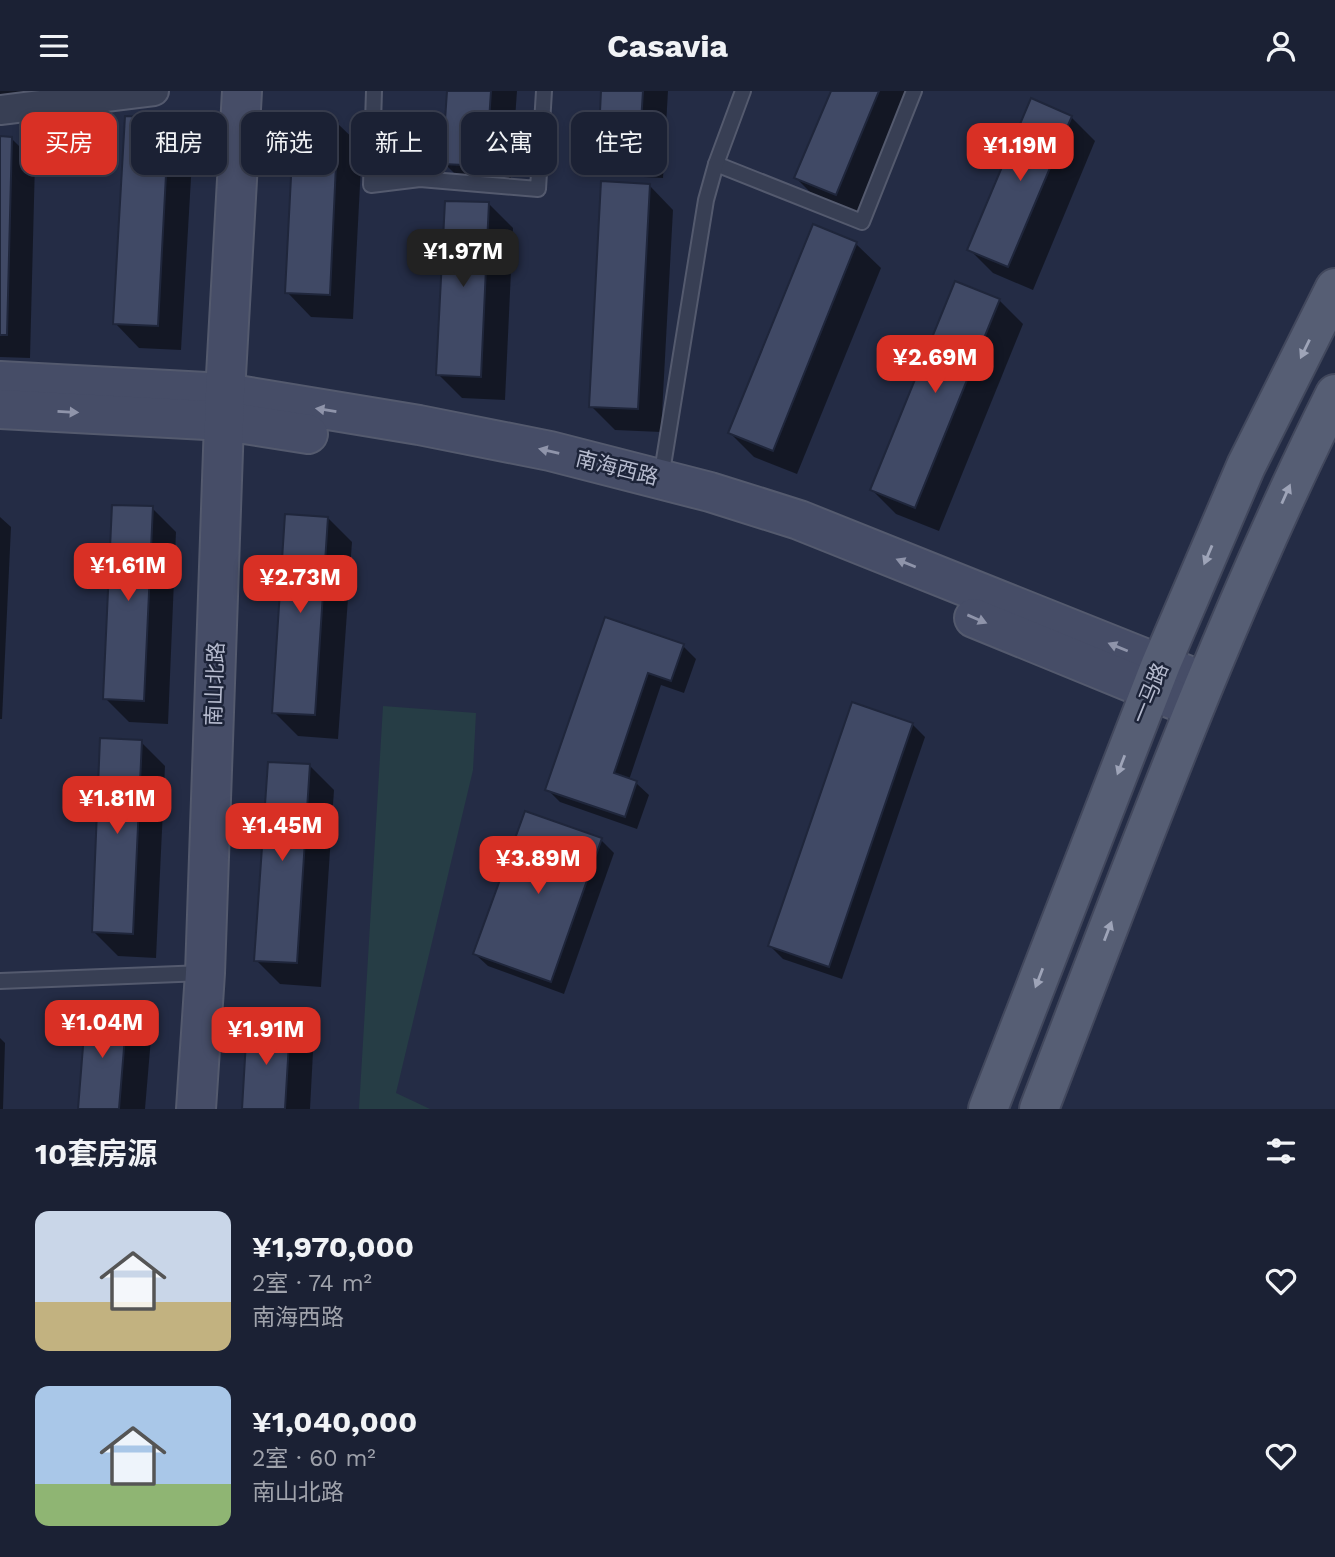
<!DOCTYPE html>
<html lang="zh">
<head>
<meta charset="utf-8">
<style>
  body { margin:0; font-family:"Work Sans","Noto Sans SC",sans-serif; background:#24293c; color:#f1f3f6; height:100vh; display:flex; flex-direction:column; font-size:26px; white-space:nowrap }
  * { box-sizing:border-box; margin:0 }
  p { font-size:23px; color:#a0a3ac }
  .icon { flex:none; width:38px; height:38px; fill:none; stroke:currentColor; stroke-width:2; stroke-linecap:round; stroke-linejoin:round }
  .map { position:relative; height:1018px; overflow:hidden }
  .side { display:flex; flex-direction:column; background:#1b2134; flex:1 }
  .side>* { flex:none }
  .top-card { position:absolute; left:21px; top:21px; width:700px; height:63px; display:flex; gap:14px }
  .price { position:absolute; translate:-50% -60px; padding:0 16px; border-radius:14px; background:#d93025; color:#fff; font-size:23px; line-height:46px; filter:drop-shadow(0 2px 4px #0008) }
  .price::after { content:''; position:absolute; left:50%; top:42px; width:21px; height:16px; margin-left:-10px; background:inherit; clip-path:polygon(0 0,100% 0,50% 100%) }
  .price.on { background:#222; color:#fff }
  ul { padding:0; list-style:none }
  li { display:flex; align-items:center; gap:21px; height:175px; padding:0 35px }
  li span { display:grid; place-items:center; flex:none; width:196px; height:140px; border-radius:14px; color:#555 }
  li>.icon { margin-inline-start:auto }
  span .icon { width:84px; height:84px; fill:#fffc; stroke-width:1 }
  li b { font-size:30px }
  h2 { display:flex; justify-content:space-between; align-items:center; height:84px; padding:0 35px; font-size:30px }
  .tag { padding:0 24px; border-radius:14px; background:#1b2134; box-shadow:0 4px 10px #0003,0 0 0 2px #393e4f; font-size:24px; line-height:63px }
  .tag.on { background:#d93025; color:#fff }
  header { display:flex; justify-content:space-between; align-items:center; height:91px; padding:0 35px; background:#1b2134; font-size:32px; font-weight:700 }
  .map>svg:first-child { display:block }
  .green { fill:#263d45 }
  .shadow { fill:#0007 }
  .building { fill:#404965; stroke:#1f263b; stroke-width:2 }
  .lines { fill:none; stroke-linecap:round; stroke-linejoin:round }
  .lane-casing { stroke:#545a6e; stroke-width:18 }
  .street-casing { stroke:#545a6e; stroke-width:32 }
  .secondary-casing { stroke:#545a6e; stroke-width:42 }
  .primary-casing { stroke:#42485d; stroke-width:42 }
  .lane { stroke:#383f54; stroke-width:14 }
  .street { stroke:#383f54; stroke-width:28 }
  .secondary { stroke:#464d67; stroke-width:38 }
  .primary { stroke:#565e74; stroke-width:38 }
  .oneway { fill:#9ea4b8 }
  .oneway2 { fill:#8f94aa }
  .labels { text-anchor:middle; stroke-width:5; stroke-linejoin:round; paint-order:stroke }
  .street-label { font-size:21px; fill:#b6bbce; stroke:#1d2439 }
</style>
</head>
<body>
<header><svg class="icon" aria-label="menu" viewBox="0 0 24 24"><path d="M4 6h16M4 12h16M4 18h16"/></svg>Casavia<svg class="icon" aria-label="person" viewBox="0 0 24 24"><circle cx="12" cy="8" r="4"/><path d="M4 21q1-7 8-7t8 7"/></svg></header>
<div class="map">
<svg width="1335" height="1018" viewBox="0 0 1335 1018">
  <rect width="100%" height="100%" fill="#242c45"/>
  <polygon class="green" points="383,615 476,622 473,679 396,1002 430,1018 359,1018"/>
  <g class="shadow">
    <polygon points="0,0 33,0 32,13 0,11"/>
    <polygon points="449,0 517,0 510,99 468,96 444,72"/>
    <polygon points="603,0 668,0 663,87 624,85 600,61"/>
    <polygon points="833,0 913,0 860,127 820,111 796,87"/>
    <polygon points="1071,26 1095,50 1033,199 993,182 969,158"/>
    <polygon points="169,29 193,53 181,259 139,257 115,232"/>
    <polygon points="337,32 362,56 353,228 311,226 287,201"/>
    <polygon points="0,47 11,47 35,71 30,267 0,266"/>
    <polygon points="649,94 673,119 661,341 615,339 591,315"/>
    <polygon points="489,113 513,137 505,309 462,307 438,283"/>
    <polygon points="814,135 856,153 881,177 797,383 754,366 730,342"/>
    <polygon points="999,209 1023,233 939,440 896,423 872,399"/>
    <polygon points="152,417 176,441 168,633 129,631 105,607"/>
    <polygon points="0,426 11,436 2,628 0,628"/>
    <polygon points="328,427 352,451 338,648 298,645 274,621"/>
    <polygon points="606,529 683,555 696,568 684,602 661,594 629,689 636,692 649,704 637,738 560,711 547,698"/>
    <polygon points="912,633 925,646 842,888 783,868 770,855"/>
    <polygon points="141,651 165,675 156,867 118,865 94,841"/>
    <polygon points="310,675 334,699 321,896 280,893 256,869"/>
    <polygon points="601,749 614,762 564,903 488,875 475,863"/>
    <polygon points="127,922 151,947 145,1018 80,1018"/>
    <polygon points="289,937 313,961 310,1018 244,1018"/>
    <polygon points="0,947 5,952 3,1018 0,1018"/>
  </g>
  <g class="building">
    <polygon points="447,0 491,0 486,75 442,73"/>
    <polygon points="601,0 643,0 639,64 598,61"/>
    <polygon points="831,0 879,0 836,104 794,87"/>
    <polygon points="1031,7 1072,25 1008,176 967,159"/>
    <polygon points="125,25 169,27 158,235 113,233"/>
    <polygon points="294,28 338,30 330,204 285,202"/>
    <polygon points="0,45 12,46 7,244 0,244"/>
    <polygon points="601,90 650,93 638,318 589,316"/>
    <polygon points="445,110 489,111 481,286 436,284"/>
    <polygon points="813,133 857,151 773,360 728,342"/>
    <polygon points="955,190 1000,208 915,417 870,399"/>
    <polygon points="112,414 153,415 144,610 103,608"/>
    <polygon points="285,423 328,426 315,624 272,622"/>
    <polygon points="605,526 684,553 671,590 648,582 614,682 637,690 625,726 545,699"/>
    <polygon points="852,611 913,632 829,876 768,855"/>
    <polygon points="100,647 142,649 133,843 92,841"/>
    <polygon points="268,671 310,673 297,872 254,870"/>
    <polygon points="525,720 602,747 551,891 473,863"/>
    <polygon points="86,918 127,921 119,1018 78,1018"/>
    <polygon points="247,933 290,935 285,1018 242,1018"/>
  </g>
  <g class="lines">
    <defs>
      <g id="lane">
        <polyline points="374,0 371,94 420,88 538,98 544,0"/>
        <polyline points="716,73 862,131 914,0"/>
        <polyline points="661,387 706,109 716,73 743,0"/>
        <polyline points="0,890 204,882"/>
      </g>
      <polyline id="street" points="0,19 154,0"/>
      <g id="secondary">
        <polyline points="0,290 225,302 419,334 550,360 710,401 799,429 1204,591"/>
        <polyline points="0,318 225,330 308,343"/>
        <polyline points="974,527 1194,617"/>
        <polyline points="196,1018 205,882 225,302 242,0"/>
      </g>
      <g id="primary">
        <polyline points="988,1018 1161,573 1246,375 1335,197"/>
        <path d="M1039,1018C1132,777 1220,534 1335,303"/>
      </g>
    </defs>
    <use href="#lane" class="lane-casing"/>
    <use href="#street" class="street-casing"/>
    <use href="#secondary" class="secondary-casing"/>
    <use href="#primary" class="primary-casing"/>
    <use href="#lane" class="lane"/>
    <use href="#street" class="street"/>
    <use href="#secondary" class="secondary"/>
    <use href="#primary" class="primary"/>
  </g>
  <defs><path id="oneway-solid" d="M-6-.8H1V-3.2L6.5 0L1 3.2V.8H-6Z" transform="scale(1.75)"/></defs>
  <g class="oneway">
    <use href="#oneway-solid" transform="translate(1305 258) rotate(116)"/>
    <use href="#oneway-solid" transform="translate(1286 403) rotate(-66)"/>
    <use href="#oneway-solid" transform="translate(1208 464) rotate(113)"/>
    <use href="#oneway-solid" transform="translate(1121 674) rotate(111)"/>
    <use href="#oneway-solid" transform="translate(1108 840) rotate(-69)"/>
    <use href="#oneway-solid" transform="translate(1039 887) rotate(111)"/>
  </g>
  <g class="oneway2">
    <use href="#oneway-solid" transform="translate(326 319) rotate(-171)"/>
    <use href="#oneway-solid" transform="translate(68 321) rotate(3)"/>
    <use href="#oneway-solid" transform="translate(549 360) rotate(-167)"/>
    <use href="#oneway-solid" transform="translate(906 472) rotate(-158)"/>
    <use href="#oneway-solid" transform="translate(977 528) rotate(23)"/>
    <use href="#oneway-solid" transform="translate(1118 556) rotate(-158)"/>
  </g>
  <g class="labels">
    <g class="street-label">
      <text transform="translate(617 377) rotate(14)" y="7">南海西路</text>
      <text transform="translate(215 593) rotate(-88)" y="7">南山北路</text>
      <text transform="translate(1150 602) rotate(-68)" y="7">一马路</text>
    </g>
  </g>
</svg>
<b class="price" style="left:1020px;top:92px">¥1.19M</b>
<b class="price on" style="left:463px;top:198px">¥1.97M</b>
<b class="price" style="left:935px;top:304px">¥2.69M</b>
<b class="price" style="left:128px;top:512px">¥1.61M</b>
<b class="price" style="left:300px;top:524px">¥2.73M</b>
<b class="price" style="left:117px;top:745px">¥1.81M</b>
<b class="price" style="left:282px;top:772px">¥1.45M</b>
<b class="price" style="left:538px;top:805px">¥3.89M</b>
<b class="price" style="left:102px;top:969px">¥1.04M</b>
<b class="price" style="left:266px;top:976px">¥1.91M</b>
<div class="top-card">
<a class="tag on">买房</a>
<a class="tag">租房</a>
<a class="tag">筛选</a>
<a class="tag">新上</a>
<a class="tag">公寓</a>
<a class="tag">住宅</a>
</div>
</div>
<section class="side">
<h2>10套房源<svg class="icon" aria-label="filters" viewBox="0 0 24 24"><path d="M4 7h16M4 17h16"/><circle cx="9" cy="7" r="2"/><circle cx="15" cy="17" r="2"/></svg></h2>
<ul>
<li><span style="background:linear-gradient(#c9d6e8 65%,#c2b280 0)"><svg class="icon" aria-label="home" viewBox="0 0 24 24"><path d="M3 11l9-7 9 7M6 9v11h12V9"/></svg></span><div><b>¥1,970,000</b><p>2室 · 74 m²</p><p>南海西路</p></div><svg class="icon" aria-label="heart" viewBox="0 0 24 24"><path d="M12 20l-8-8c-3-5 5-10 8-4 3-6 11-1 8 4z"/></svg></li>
<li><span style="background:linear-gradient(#a9c7e8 70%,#8fb573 0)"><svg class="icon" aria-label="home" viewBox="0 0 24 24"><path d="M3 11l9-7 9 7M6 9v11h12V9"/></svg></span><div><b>¥1,040,000</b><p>2室 · 60 m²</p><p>南山北路</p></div><svg class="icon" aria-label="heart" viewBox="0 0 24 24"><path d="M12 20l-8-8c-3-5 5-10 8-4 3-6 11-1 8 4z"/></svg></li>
</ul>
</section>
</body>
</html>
